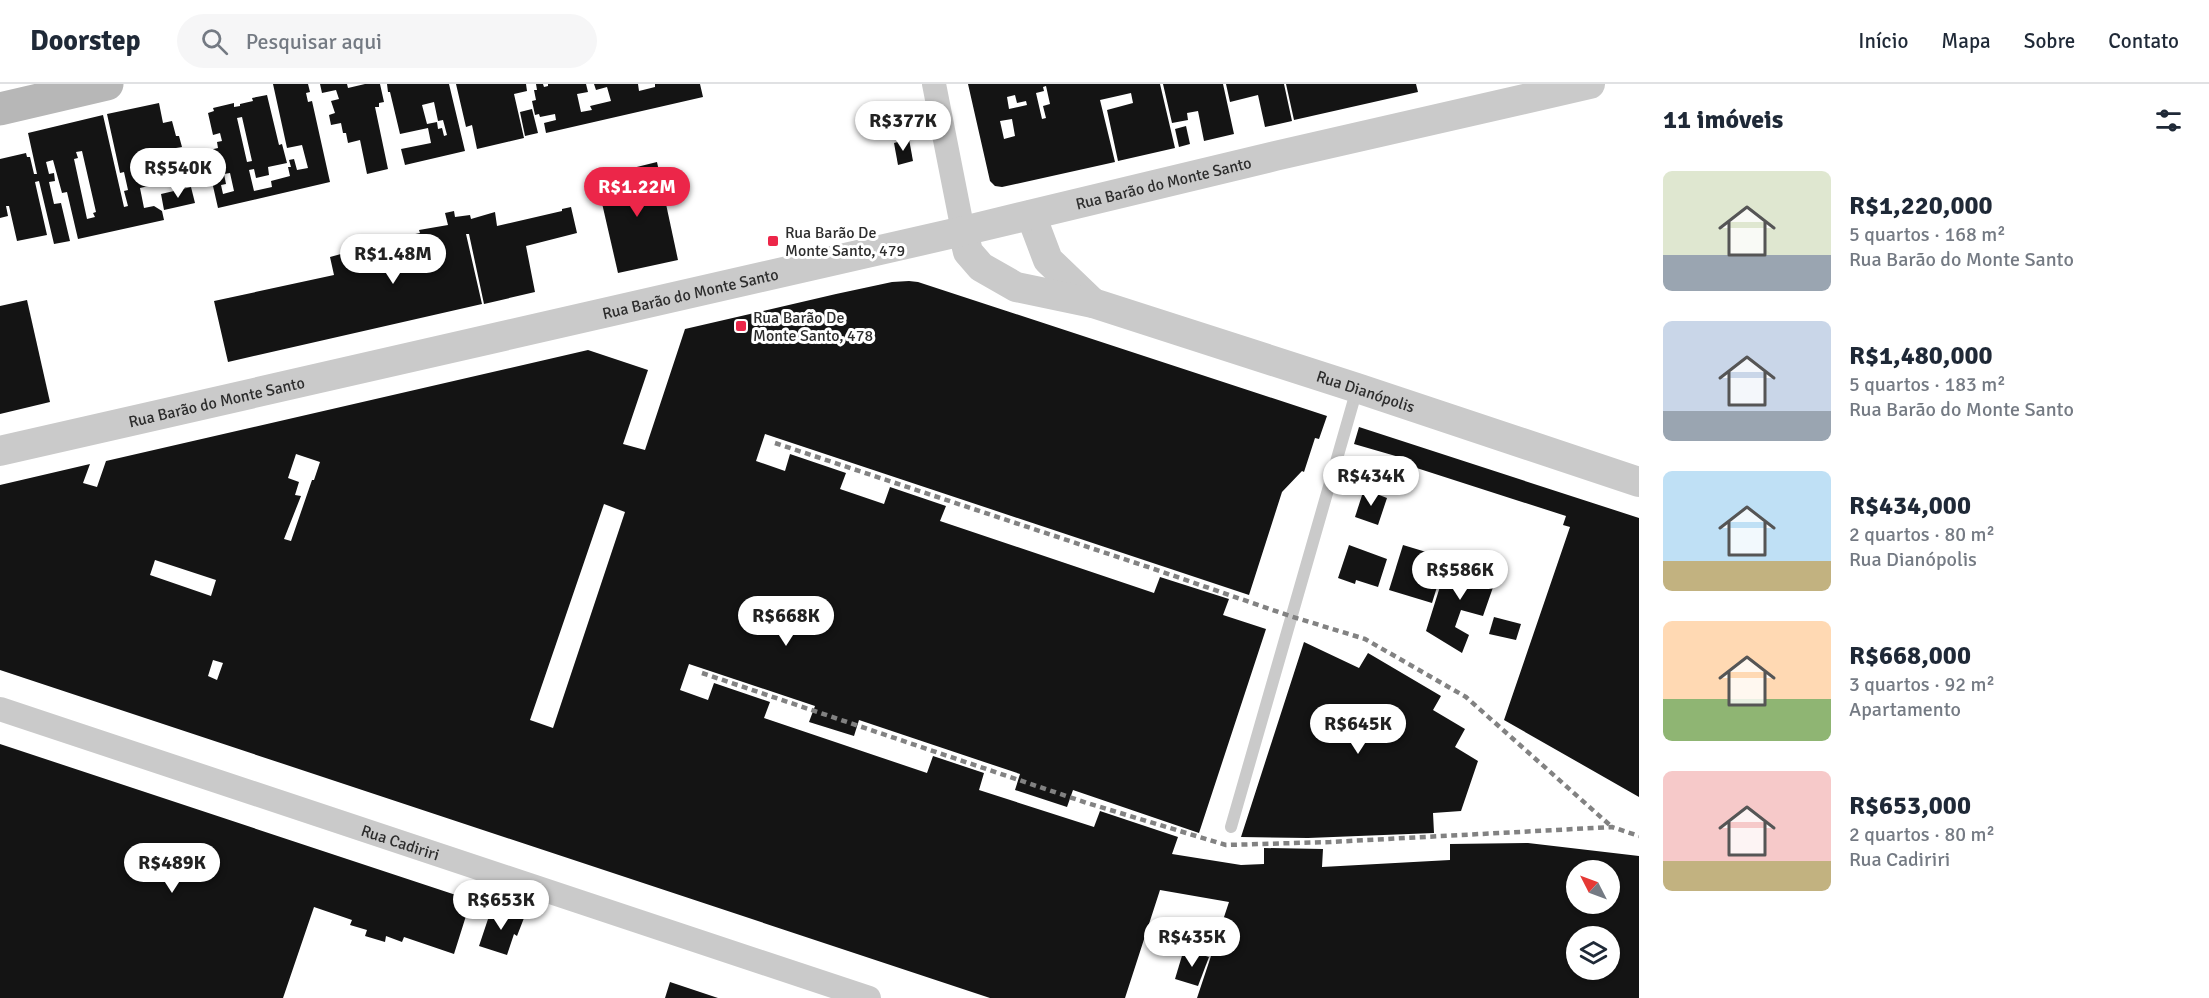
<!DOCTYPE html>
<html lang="pt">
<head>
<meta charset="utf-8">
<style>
  body { margin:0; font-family:Signika,sans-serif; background:#f6f6f7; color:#1f2937; height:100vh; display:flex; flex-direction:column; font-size:22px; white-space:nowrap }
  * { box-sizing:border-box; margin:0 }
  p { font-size:20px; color:#747a83 }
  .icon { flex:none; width:33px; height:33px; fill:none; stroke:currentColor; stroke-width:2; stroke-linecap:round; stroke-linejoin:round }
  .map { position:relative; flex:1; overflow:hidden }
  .panel { display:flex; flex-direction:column; background:#fff; width:570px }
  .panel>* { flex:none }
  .needle { width:39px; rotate:312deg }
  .tools { position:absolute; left:1566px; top:776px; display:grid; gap:12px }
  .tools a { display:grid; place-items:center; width:54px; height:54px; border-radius:50%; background:#fff; box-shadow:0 2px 4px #0004; font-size:30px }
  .price { position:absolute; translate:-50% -51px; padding:0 14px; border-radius:21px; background:#fff; color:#222; font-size:20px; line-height:39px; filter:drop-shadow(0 2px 3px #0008) }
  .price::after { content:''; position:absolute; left:50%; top:36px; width:18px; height:14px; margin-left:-9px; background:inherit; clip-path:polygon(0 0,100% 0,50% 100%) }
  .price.selected { background:#ec2649; color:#fff }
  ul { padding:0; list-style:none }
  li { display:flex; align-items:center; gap:18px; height:150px; padding:0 24px }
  li span { display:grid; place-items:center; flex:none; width:168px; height:120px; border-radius:9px; color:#555 }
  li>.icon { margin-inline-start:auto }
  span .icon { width:72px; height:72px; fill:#fffc; stroke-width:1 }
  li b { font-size:26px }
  h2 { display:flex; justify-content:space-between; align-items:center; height:72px; padding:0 24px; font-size:26px }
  header { display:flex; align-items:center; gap:36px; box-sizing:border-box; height:84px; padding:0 30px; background:#fff; border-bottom:2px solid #e0e1e3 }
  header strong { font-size:28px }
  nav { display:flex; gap:33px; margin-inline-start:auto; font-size:21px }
  .search { width:420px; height:54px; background:#f6f6f7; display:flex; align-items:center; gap:15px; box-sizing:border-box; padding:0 21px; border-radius:33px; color:#747a83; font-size:22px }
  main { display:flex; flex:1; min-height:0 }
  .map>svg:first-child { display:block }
  .building { fill:#141414; fill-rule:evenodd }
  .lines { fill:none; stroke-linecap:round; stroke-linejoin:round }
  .service { stroke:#cacaca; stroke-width:12 }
  .minor { stroke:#cacaca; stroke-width:24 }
  .tertiary { stroke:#cacaca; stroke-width:30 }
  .secondary { stroke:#b7b7b7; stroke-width:33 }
  .rail { stroke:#828282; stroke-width:4.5; stroke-dasharray:6 4.5; stroke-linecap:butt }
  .poi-dot { fill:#ec2649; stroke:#fff; stroke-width:2 }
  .labels { text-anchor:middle; stroke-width:6; stroke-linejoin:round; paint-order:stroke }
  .street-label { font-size:16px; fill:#2d2d2d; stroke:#fff }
  .poi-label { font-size:16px; fill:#2d2d2d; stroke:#fff; text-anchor:start }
</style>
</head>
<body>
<header>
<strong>Doorstep</strong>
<div class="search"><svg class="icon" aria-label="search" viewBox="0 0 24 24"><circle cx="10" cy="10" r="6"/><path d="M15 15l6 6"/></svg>Pesquisar aqui</div>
<nav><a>Início</a><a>Mapa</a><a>Sobre</a><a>Contato</a></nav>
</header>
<main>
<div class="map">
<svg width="1639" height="914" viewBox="0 0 1639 914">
  <rect width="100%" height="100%" fill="#fff"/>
  <g class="building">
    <path d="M273,0H308L310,8L306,9L308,18L312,17L330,98L218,124L205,67L218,64L217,58L222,57L220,49L213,51L208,29L214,27L213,24L234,19V23L240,22V20L253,17L252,14L267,11L279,61L282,60L287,79L268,83L269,91L256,94L254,85L249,86L254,107L272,103L271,97L290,92L288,83H291L289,76L294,75L297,86L308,84L302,61L287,64ZM242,33L252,77L247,78L237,34ZM230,89L234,107L223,110L221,101L226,100L224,90Z"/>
    <polygon points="320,0 347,0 348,4 365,0 380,0 384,18 379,19 379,23 375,23 388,85 367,90 360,56 348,59 346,49 343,49 341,39 331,41 329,31 335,29 331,17 339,15 336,6 322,9"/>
    <path d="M387,0H449L465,67L405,81L401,65L431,59L428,44L400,50L390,8H388ZM434,18L438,37L443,36L447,51L444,52L442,44L438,45L437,38L427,40L422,21Z"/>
    <polygon points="456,0 526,0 527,7 514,10 524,54 477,65 472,41 466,43"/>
    <polygon points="536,0 543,0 544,3 548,2 548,0 586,0 588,8 577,10 581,28 592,26 590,22 611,17 607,3 596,6 594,0 638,0 639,7 655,3 655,0 700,0 703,13 546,49 544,39 556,36 555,30 540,33 539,30 535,31 532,17 536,16 534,6 537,6"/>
    <path d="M968,0H1160L1175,64L1118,77L1107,26L1133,19L1131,9L1100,16L1115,78L1002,103L995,102L990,97ZM1046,2L1050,20L1043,22L1046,34L1042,35L1036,9L1044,7L1043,3ZM1015,11L1017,19L1026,17L1027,21L1009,25L1007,13ZM1012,35L1015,52L1004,55L1000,37Z"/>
    <polygon points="1163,0 1223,0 1234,50 1204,57 1198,27 1187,29 1188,36 1172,39"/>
    <polygon points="1226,0 1284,0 1292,37 1265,43 1258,11 1230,18"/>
    <polygon points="1286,0 1416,0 1418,8 1294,36"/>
    <path d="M159,19L163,39L172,37L176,52H179L182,63L176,64L183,94L140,104L144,124L154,122L162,127L164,136L78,155L67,108L62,109L53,76L46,78L49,90L54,89L55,97L49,98L54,120L61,119L70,157L54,160L39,97L35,98L47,151L17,157L9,122H6L8,132L0,134V75L26,69L27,73H30L34,90H37L28,49L103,31L124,123L128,122L124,107L128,106L124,88L120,89L107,30ZM82,67L96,128L93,129L95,133L87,135L74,75L78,74L76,68Z"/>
    <polygon points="532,25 538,49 525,52 520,28"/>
    <polygon points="1186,42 1190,60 1179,63 1175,45"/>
    <polygon points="909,55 913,77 898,81 894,59"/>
    <polygon points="657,78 678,176 618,189 596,93"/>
    <polygon points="191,103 195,119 164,126 161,110"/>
    <polygon points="571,123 577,149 526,162 535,208 484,220 469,150 466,150 482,220 228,278 214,217 334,191 330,173 352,167 357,185 393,177 387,156 420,149 419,146 448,141 445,129 454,127 455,133 470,131 471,135 495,128 497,142 562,127 562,125"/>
    <path d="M909,197L918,198L1327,332L1319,355L1315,354L1304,388L1302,387L1282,408L1249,511L765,350L756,377L785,387L790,370L846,389L840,405L884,420L890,403L946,422L940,437L1154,509L1160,493L1229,515L1223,531L1266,545L1199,749L1073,706L1067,723L1015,706L1020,690L859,636L854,652L809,638L815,622L689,580L680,606L708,616L714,599L770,618L764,634L927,689L933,672L984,689L979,706L1094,743L1100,727L1178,753L1172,770L1241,781L1264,780V764L1323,765L1322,783L1450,776V760L1528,759L1639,772V914H1197L1229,818L1160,806L1125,914H990L0,586V401L90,380L83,399L97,403L106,377L588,266L648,286L623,360L645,366L685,245L836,210L892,198ZM296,370L320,378L314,396H312L291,457L284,455L301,412L295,411L299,398L288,394ZM604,420L625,428L553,644L530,636ZM155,476L216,496L211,512L150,491ZM213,576L223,579L217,596L208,592ZM1576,786H1610V819H1576ZM1576,852H1610V885H1576Z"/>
    <polygon points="27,216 50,318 0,330 0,222"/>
    <polygon points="1359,343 1639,434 1639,713 1504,636 1570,443 1563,441 1566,432 1398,378 1399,373 1354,360"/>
    <polygon points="1364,405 1387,414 1378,441 1355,433"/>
    <polygon points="1349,461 1387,475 1378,503 1356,496 1355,500 1338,494"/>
    <polygon points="1403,461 1446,474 1432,519 1389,506"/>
    <polygon points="1449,474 1498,489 1483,532 1461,526 1455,543 1469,551 1462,569 1426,547"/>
    <polygon points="1494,533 1521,540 1516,556 1489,550"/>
    <polygon points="1304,558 1359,584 1368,569 1441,612 1433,626 1465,645 1455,663 1478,677 1461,727 1433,729 1434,749 1308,754 1241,753"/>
    <polygon points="0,660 471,816 454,870 404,853 402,858 386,852 385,858 365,852 367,846 350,841 352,836 314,823 283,914 0,914"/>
    <polygon points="492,823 524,834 517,852 514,850 507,871 479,862"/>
    <polygon points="1184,865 1209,873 1198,902 1175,895"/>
    <polygon points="670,898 718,914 665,914"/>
  </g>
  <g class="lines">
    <polyline class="service" points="1231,743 1357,305"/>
    <g class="minor">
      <polyline points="934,0 963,147"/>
      <path id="s1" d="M0,625L869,914"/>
    </g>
    <g class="tertiary">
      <polyline points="1031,131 1048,176 1093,219"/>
      <path id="s2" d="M963,147L968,168L981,183L1016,203L1093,219L1357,304L1639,398"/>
      <path id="s3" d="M0,367L963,147L1275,72L1590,0"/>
    </g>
    <polyline class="secondary" points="0,25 107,0"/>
    <g class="rail">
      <polyline points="775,359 1154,485 1290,532 1365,555 1466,613 1612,743"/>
      <polyline points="702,589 1087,719 1226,761 1330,758 1612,743 1639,752"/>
    </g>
  </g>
  <g class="poi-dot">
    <rect x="767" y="151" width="12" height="12" rx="3"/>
    <rect x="735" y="236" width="12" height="12" rx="3"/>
  </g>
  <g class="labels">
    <g class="street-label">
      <text dy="6" stroke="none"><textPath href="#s3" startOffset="1194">Rua Barão do Monte Santo</textPath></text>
      <text dy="6" stroke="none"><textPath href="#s3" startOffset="708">Rua Barão do Monte Santo</textPath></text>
      <text dy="6" stroke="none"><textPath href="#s2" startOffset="447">Rua Dianópolis</textPath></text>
      <text dy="6" stroke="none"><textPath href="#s3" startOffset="222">Rua Barão do Monte Santo</textPath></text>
      <text dy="6" stroke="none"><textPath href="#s1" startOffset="422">Rua Cadiriri</textPath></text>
    </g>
    <g class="poi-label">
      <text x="785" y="154">Rua Barão De<tspan x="785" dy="18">Monte Santo, 479</tspan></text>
      <text x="753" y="239">Rua Barão De<tspan x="753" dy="18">Monte Santo, 478</tspan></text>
    </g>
  </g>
</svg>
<div class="tools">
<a><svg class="needle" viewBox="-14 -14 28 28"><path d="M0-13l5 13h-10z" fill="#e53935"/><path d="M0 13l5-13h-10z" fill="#747a83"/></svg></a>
<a><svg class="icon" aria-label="layers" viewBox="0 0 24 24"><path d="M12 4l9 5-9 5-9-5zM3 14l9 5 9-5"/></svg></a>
</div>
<b class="price" style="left:903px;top:68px">R$377K</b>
<b class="price" style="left:178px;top:115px">R$540K</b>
<b class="price selected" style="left:637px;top:134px">R$1.22M</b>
<b class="price" style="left:393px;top:201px">R$1.48M</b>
<b class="price" style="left:1371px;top:423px">R$434K</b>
<b class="price" style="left:1460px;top:517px">R$586K</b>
<b class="price" style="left:786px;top:563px">R$668K</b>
<b class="price" style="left:1358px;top:671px">R$645K</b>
<b class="price" style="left:172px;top:810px">R$489K</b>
<b class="price" style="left:501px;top:847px">R$653K</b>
<b class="price" style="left:1192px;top:884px">R$435K</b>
</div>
<section class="panel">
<h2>11 imóveis<svg class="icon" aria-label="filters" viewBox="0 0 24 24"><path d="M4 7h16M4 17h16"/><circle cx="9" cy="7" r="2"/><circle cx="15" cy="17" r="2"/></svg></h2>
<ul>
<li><span style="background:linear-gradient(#dfe7d0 70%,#9aa5b1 0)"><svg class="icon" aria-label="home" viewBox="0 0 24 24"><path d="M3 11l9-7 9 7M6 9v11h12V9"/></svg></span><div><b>R$1,220,000</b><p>5 quartos · 168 m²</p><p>Rua Barão do Monte Santo</p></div></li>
<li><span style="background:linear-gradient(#c9d6e8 75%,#9aa5b1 0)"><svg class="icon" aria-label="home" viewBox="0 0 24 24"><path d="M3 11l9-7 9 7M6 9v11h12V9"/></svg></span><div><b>R$1,480,000</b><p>5 quartos · 183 m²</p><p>Rua Barão do Monte Santo</p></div></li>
<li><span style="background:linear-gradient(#bfe0f5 75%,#c2b280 0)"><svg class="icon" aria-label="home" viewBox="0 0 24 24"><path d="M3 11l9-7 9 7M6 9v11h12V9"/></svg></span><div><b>R$434,000</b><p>2 quartos · 80 m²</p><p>Rua Dianópolis</p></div></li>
<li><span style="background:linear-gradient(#ffd9b3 65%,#8fb573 0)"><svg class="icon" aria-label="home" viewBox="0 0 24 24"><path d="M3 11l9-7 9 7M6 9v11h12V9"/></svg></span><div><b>R$668,000</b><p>3 quartos · 92 m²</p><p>Apartamento</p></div></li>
<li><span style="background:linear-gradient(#f6c9c9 75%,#c2b280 0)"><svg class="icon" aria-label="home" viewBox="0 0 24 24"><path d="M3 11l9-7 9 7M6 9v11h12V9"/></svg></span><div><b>R$653,000</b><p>2 quartos · 80 m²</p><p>Rua Cadiriri</p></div></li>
</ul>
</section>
</main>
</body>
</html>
